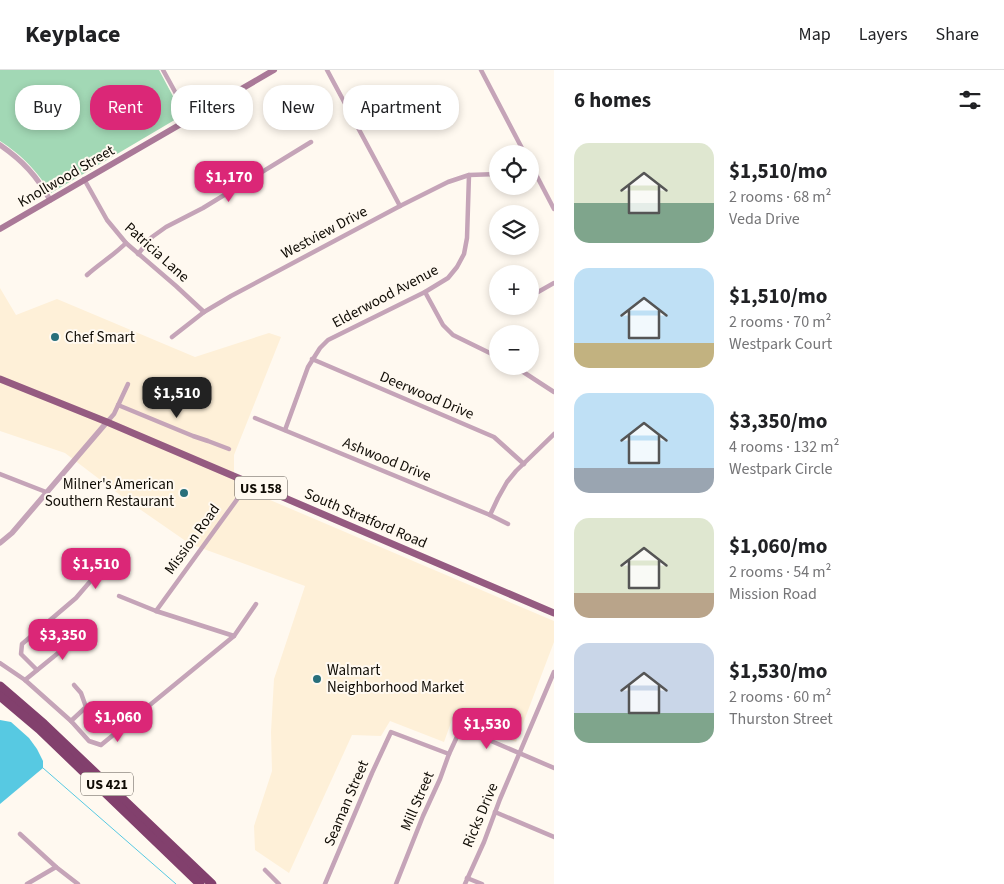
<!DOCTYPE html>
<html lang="en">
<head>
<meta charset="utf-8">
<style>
  body { margin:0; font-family:"Source Sans 3",sans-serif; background:#f2f2f2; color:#202124; height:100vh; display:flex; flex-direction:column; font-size:19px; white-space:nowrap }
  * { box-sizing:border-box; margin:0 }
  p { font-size:16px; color:#757577 }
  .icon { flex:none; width:28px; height:28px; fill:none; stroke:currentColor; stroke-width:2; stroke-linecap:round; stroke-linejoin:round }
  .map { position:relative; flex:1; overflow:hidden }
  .side { display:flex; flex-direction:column; background:#fff; width:450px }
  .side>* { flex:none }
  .guide { position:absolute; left:15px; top:15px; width:464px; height:45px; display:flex; gap:10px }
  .controls { position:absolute; left:489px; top:75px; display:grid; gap:10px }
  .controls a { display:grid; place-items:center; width:50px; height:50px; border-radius:50%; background:#fff; box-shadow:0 2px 8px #0003; font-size:25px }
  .price { position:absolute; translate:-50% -42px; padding:0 11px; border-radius:10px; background:#db2777; color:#fff; font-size:16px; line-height:32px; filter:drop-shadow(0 1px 2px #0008) }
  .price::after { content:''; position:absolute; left:50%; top:30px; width:15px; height:11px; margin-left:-8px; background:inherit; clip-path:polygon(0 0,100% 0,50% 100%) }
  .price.on { background:#222; color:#fff }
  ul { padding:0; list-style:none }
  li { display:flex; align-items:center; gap:15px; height:125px; padding:0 20px }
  li span { display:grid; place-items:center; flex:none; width:140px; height:100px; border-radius:15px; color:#555 }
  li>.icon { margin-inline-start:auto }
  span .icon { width:60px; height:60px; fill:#fffc; stroke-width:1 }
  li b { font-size:21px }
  h2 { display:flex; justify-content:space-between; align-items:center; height:60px; padding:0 20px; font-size:21px }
  .chip { padding:0 18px; border-radius:20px; background:#fff; box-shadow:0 2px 8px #0003; font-size:18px; line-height:45px }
  .chip.on { background:#db2777; color:#fff }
  header { display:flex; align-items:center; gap:30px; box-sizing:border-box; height:70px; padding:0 25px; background:#fff; border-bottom:1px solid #e0e0e0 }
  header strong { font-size:24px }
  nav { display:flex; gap:28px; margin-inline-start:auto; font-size:18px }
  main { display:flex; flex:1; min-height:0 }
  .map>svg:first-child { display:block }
  .built { fill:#fef0d8 }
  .green { fill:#a2d8b5 }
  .water { fill:#57c9e2 }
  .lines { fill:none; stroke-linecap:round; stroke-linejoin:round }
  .stream { stroke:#57c9e2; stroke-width:1 }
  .minor { stroke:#c5a4b8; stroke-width:4.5 }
  .tertiary { stroke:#c5a4b8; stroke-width:5.5 }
  .secondary { stroke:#aa7998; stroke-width:6 }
  .primary { stroke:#955b81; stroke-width:7 }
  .motorway { stroke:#82406d; stroke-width:9 }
  .poi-dot { fill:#286f7b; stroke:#fff9f0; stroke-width:2 }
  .labels { text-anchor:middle; stroke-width:4; stroke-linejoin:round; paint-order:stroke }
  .shield { fill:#fff9f0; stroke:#58534c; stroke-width:1 }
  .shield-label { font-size:14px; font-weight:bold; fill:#100c05 }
  .street-label { font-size:15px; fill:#100c05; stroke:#fff9f0 }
  .poi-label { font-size:15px; fill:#100c05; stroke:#fff9f0; text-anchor:start }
</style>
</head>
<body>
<header>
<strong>Keyplace</strong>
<nav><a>Map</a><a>Layers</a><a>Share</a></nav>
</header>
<main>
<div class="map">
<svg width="554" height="814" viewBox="0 0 554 814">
  <rect width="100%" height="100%" fill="#fff9f0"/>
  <polygon class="built" points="0,218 16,245 57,229 195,287 269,263 281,267 234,385 234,413 256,424 554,551 554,572 516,672 454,644 444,672 390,651 381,666 352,665 289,803 255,780 254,756 272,701 271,662 274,609 305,516 190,474 128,431 65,383 0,361"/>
  <path class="green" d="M0,0H159L183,45L51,123C36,100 23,86 0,71Z"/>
  <polygon class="water" points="0,650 11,652 29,668 37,679 43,691 43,698 0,734"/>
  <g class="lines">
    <polyline class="stream" points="43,698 176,814"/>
    <g class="minor">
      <polyline points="163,0 190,49"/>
      <polyline points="327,0 400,136"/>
      <polyline points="481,0 525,84"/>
      <polyline points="530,93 554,139"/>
      <polyline points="84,109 107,150 126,173 176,216 204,242"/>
      <polyline points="138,184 152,167 166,157 203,138 311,72"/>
      <path d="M87,205C99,194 114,185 126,173"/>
      <polyline points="425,222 443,255 453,265 498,287"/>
      <polyline points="538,222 554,213"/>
      <polyline points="172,267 204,242 231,226 400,136 448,112 469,105 498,104"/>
      <polyline points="312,289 494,367 524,394"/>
      <polyline points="514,296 554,322"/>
      <polyline points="118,335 193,366 208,371 229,379"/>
      <polyline points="255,348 490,445 508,454"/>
      <polyline points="107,352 114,344 128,314"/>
      <polyline points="285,360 308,297 320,278 328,270 425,222 448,208 457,197 464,184 467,168 469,105"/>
      <polyline points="0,404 46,422"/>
      <polyline points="490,445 498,428 507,412 516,401 554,364"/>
      <polyline points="119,526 156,541 234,566"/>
      <polyline points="156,541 249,413"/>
      <polyline points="0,593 25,610 71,651 89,671 101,675 234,566 256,534"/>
      <polyline points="37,600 21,584 22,574 76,528 100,500"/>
      <polyline points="25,610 90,557"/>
      <polyline points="71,651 86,637 81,623 74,615"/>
      <polyline points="495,742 554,767"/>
      <polyline points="20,764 56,797 78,814"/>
      <polyline points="265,800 279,814"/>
      <polyline points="467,808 482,814"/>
      <polyline points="27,814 56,797"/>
      <polyline points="325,814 372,703 391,662 449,684"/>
      <polyline points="396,814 423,746 440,709 449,684 461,658 554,698"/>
      <polyline points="465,814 484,772 500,729 554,602"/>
    </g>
    <g class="tertiary">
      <path d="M0,75C23,91 37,106 50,130"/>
      <polyline points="0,473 12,463 107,352"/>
    </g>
    <polyline class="secondary" points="0,159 274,0"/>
    <polyline class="primary" points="0,309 107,352 554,543"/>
    <g class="motorway">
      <polyline points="0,616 44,654 212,814"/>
      <polyline points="0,626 39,659 200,814"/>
    </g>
  </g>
  <g class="poi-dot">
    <circle cx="55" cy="267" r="5"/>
    <circle cx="184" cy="423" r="5"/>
    <circle cx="317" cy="609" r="5"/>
  </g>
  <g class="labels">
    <g class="shield">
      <rect x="235" y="406.5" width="52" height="23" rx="4"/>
      <rect x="81" y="702.5" width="52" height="23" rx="4"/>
    </g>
    <g class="shield-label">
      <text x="261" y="423">US 158</text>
      <text x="107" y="719">US 421</text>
    </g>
    <g class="street-label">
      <text transform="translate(66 106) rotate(-30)" y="5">Knollwood Street</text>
      <text transform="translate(324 162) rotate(-28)" y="5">Westview Drive</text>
      <text transform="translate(157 182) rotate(42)" y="5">Patricia Lane</text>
      <text transform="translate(385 226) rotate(-28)" y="5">Elderwood Avenue</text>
      <text transform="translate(427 325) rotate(23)" y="5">Deerwood Drive</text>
      <text transform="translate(387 389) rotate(22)" y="5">Ashwood Drive</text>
      <text transform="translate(366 448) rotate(23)" y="5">South Stratford Road</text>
      <text transform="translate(192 469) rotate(-54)" y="5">Mission Road</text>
      <text transform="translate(417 731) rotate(-67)" y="5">Mill Street</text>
      <text transform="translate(346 733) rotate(-67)" y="5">Seaman Street</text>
      <text transform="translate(480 745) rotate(-67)" y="5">Ricks Drive</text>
    </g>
    <g class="poi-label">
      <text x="65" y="272">Chef Smart</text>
      <text x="174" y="419" text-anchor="end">Milner's American<tspan x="174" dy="17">Southern Restaurant</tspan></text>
      <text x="327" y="605">Walmart<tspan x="327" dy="17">Neighborhood Market</tspan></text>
    </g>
  </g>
</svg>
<div class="controls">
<a><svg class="icon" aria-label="locate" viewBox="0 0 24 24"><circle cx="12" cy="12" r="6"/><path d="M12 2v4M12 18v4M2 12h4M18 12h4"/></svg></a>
<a><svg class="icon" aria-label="layers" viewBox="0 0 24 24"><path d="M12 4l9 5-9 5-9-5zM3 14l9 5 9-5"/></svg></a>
<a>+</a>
<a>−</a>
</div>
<b class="price" style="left:229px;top:133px">$1,170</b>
<b class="price on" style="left:177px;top:349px">$1,510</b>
<b class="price" style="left:96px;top:520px">$1,510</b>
<b class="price" style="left:63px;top:591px">$3,350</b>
<b class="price" style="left:118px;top:673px">$1,060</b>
<b class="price" style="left:487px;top:680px">$1,530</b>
<div class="guide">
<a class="chip">Buy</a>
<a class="chip on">Rent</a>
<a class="chip">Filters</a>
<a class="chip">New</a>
<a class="chip">Apartment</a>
</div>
</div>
<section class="side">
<h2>6 homes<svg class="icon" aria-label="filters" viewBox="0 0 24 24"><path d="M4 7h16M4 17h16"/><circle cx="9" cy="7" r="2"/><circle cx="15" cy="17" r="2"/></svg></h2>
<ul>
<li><span style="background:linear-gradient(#dfe7d0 60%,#7fa58c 0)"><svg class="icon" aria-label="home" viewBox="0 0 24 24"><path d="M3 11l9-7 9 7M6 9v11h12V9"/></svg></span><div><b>$1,510/mo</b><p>2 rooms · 68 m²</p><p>Veda Drive</p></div></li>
<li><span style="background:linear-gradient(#bfe0f5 75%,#c2b280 0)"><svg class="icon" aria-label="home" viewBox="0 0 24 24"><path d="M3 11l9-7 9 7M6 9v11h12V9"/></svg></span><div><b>$1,510/mo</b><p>2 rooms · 70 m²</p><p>Westpark Court</p></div></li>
<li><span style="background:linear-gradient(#bfe0f5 75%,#9aa5b1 0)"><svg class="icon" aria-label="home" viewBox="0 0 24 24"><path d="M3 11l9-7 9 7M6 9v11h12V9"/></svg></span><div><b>$3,350/mo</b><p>4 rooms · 132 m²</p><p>Westpark Circle</p></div></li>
<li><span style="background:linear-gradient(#dfe7d0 75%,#b9a48a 0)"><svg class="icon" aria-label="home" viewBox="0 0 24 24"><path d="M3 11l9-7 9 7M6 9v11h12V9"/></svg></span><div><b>$1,060/mo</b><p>2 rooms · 54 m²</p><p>Mission Road</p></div></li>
<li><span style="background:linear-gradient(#c9d6e8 70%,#7fa58c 0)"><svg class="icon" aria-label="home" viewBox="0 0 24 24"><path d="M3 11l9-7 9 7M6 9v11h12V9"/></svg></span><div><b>$1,530/mo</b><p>2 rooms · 60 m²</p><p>Thurston Street</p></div></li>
</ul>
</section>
</main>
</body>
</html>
